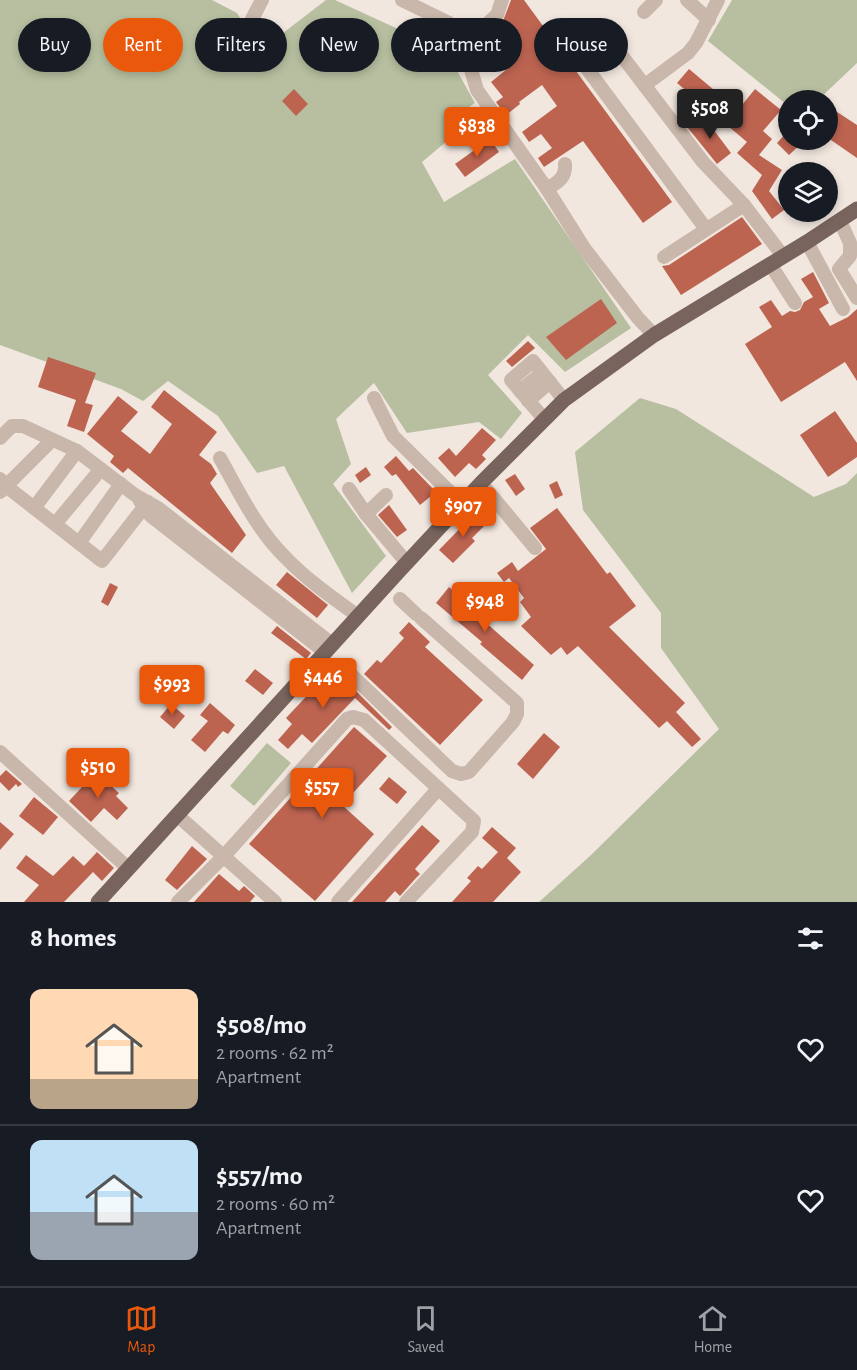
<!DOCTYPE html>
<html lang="en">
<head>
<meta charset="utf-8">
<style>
  body { margin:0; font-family:"Alegreya Sans",sans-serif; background:#242831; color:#f1f3f6; height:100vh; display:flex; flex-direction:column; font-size:22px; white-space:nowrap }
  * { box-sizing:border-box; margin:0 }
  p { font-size:20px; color:#9ea1a6 }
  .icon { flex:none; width:33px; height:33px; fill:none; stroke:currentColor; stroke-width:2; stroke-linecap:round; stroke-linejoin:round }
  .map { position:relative; height:902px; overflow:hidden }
  .panel { display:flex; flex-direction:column; background:#171b24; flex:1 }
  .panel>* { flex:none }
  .banner { position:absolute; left:18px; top:18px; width:822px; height:54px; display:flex; gap:12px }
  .tools { position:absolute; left:778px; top:90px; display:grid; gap:12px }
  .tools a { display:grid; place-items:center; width:60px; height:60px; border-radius:50%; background:#171b24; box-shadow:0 3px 9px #0003; font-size:30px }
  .price { position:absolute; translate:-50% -51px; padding:0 14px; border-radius:6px; background:#ea580c; color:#fff; font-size:20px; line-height:39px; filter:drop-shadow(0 2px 3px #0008) }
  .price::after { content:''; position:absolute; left:50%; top:36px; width:18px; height:14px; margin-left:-9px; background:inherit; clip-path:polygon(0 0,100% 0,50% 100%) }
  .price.current { background:#222; color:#fff }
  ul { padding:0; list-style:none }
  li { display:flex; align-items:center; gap:18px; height:150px; padding:0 30px }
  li+li { border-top:2px solid #363941 }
  li span { display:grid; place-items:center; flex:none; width:168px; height:120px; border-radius:12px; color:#555 }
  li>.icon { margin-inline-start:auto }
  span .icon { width:72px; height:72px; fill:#fffc; stroke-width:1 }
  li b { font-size:26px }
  h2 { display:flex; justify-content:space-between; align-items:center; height:72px; padding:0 30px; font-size:26px }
  .pill { padding:0 21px; border-radius:27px; background:#171b24; box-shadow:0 3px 9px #0003; font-size:21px; line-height:54px }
  .pill.current { background:#ea580c; color:#fff }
  .dock { display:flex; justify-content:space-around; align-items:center; height:84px; border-top:2px solid #363941; background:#171b24; font-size:16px; color:#9ea1a6 }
  .dock a { display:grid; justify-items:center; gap:3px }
  .dock .current { color:#ea580c }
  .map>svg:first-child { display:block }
  .green { fill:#b7bfa0 }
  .building { fill:#bd6451 }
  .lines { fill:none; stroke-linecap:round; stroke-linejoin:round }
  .minor { stroke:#c9b7ab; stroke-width:14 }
  .major { stroke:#78645c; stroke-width:15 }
</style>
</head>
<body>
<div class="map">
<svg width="857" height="902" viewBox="0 0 857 902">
  <rect width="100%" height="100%" fill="#f1e7df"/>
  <g class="green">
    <polygon points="0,0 212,0 237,13 252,37 283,33 326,0 335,0 446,51 475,103 456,116 453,136 422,162 444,202 515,159 631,328 565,372 528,335 488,375 522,413 501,439 479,422 407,433 374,383 336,419 351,464 333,484 386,556 352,593 284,466 257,473 218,416 168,381 143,401 121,389 0,345"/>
    <polygon points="732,0 857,0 857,63 818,100 804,100 797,94 786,104 708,41"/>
    <polygon points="640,398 676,409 814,497 846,484 857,473 857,902 539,902 590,856 719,729 661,648 661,613 583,510 575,452"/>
    <polygon points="267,743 291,763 254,806 230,786"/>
  </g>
  <g class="building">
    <polygon points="511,0 524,0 672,202 643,223 583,141 544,167 538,158 552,148 541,134 529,142 522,132 557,106 542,85 519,102 520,104 506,115 496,102 503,97 491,82 507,69 485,39 503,21"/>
    <polygon points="689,69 738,110 755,89 781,110 763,131 772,139 759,155 782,170 769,191 784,210 772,219 752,191 762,175 737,153 747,142 677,83"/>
    <polygon points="294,89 308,104 296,116 282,101"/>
    <polygon points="828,106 857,125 857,158 828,138"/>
    <polygon points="704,117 731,153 717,164 688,128"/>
    <polygon points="789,130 789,140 805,140 789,155 777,143"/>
    <polygon points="490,139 499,152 465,177 455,164"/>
    <polygon points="742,217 762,244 681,295 662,266 669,265"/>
    <polygon points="813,272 829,303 819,309 830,326 848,317 857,309 857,381 845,362 781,402 745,344 772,327 759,307 771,300 782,316 790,311 795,312 800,310 804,302 813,297 801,279"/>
    <polygon points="601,299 617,323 566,360 546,337"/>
    <polygon points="528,341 535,348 512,367 506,361"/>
    <polygon points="48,357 96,373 85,403 93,405 84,432 67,426 76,400 38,387"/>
    <polygon points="164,390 217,432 199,455 211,464 217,474 210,483 246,535 232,553 128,468 123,473 110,462 114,456 87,434 118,396 138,412 121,431 150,454 172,424 151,407"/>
    <polygon points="835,411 857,443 857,457 828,477 800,435"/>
    <polygon points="482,428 496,440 482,455 486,459 476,469 469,463 455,477 438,458 449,448 456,456"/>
    <polygon points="396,456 409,471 413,468 436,492 420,505 396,474 392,476 384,467"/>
    <polygon points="366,467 371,475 360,483 355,475"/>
    <polygon points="515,474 525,489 516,496 505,480"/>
    <polygon points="557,481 563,495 555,499 549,485"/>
    <polygon points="389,505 407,530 397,537 378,515"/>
    <polygon points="557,508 607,574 610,572 636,606 609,627 685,703 676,712 701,739 692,747 667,721 659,728 578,646 567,655 561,647 551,655 521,626 531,617 520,602 524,598 509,578 504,582 497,573 512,562 518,571 546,549 530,528"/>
    <polygon points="476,512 487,523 472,538 475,541 453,563 439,550"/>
    <polygon points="287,572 328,605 317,618 276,585"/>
    <polygon points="110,583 118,587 108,606 101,602"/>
    <polygon points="449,587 486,618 484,621 534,665 522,680 480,644 482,642 436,603"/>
    <polygon points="409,622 430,642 425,647 483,700 440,745 364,674 377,660 381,663 404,638 399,633"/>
    <polygon points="277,626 311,653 306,659 271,633"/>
    <polygon points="333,668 392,727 389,730 355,698 312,743 302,734 288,749 278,740 292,724 286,718"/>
    <polygon points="255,669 273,683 263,695 245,681"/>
    <polygon points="210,703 235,725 228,734 223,731 205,752 191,740 208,721 200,715"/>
    <polygon points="171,704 185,716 174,729 160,717"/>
    <polygon points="354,727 387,756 342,805 374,834 315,901 249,844"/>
    <polygon points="544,733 560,747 533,779 517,764"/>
    <polygon points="6,770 22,784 18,787 16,784 9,791 0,782 0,776"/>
    <polygon points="96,772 119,793 116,796 128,808 117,820 104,808 91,822 69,801"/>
    <polygon points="389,777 407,792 397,804 379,789"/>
    <polygon points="34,797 58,817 43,835 19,816"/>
    <polygon points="0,822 14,834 0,850"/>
    <polygon points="422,825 440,841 415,869 420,874 416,878 400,896 395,891 385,902 352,902"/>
    <polygon points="492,827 516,848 507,858 521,872 493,902 452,902 471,881 467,878 478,866 482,869 498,852 482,838"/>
    <polygon points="192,846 207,859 177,890 165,880"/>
    <polygon points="97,852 114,868 102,881 93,872 64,902 24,902 39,885 16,868 26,855 53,876 73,856 84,866"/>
    <polygon points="219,874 239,891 244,886 255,896 250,902 194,902"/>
  </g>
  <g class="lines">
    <g class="minor">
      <polyline points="402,0 449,23 472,38 469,63 477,90 547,189 584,248 638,318 654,335"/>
      <polyline points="687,0 709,20"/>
      <polyline points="644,12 656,0"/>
      <polyline points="252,19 262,0"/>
      <polyline points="472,38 497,15 502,0"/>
      <polyline points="645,85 688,53 696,43 718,0"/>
      <path d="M547,189C558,182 566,178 565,164"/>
      <polyline points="840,221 850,243 850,256 839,269 857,298"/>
      <path d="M706,229L577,55L575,47C583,38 593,32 606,35L703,162L744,205"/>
      <polyline points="807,242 843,309"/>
      <polyline points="664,257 744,205 783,256"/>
      <polyline points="770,264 795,303"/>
      <polyline points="520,391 542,373"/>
      <polyline points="374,398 393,436 462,504"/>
      <polyline points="528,401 550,382"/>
      <polyline points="544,419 511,380 533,361 564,400"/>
      <polyline points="0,438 12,426 23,426 77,451 135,495 158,508 332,644"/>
      <path d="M220,458C239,492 257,530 286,558C307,580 333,598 358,616"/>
      <polyline points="0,479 6,486 102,561 148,502"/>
      <polyline points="481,483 535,548"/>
      <polyline points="349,489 366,514 407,563"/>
      <polyline points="0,492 52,440"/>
      <polyline points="140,501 151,516 325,652"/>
      <polyline points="34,508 77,451"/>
      <polyline points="366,514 386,495"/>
      <polyline points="55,524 101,469"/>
      <polyline points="79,543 121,484"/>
      <polyline points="400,599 416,614"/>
      <polyline points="342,666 452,771 461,774 469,772 513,722 517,714 517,703 421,618"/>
      <polyline points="0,752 128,868"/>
      <polyline points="177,815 275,902"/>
      <polyline points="178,902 224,856 347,719 353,717 364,720 474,821 472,832 406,902"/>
      <polyline points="338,902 438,789"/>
    </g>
    <polyline class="major" points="98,902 400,570 481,483 564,400 654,335 807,242 857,209"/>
  </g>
</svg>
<div class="tools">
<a><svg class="icon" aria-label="locate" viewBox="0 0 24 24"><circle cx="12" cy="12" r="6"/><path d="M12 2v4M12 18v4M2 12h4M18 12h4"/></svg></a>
<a><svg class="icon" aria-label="layers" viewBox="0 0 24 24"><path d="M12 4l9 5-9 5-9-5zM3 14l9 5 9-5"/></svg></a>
</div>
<b class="price current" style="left:710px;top:140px">$508</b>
<b class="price" style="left:477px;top:158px">$838</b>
<b class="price" style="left:463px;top:538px">$907</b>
<b class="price" style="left:485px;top:633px">$948</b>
<b class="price" style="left:323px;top:709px">$446</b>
<b class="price" style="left:172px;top:716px">$993</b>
<b class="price" style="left:98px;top:799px">$510</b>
<b class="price" style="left:322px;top:819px">$557</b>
<div class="banner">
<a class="pill">Buy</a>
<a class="pill current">Rent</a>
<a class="pill">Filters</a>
<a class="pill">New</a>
<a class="pill">Apartment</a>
<a class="pill">House</a>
</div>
</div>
<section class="panel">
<h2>8 homes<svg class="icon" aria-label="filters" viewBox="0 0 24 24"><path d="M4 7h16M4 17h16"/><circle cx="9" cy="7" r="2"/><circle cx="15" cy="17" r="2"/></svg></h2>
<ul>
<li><span style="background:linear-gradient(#ffd9b3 75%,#b9a48a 0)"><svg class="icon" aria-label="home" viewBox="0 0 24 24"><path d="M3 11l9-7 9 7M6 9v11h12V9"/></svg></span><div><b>$508/mo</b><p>2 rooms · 62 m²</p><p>Apartment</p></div><svg class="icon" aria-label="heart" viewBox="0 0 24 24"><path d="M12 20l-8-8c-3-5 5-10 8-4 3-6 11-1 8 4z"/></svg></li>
<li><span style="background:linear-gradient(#bfe0f5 60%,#9aa5b1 0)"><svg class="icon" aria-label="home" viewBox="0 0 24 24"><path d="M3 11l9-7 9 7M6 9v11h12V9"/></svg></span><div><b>$557/mo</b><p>2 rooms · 60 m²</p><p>Apartment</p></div><svg class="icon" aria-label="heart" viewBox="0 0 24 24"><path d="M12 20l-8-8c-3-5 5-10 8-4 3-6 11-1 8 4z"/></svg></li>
</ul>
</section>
<nav class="dock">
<a class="current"><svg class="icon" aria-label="map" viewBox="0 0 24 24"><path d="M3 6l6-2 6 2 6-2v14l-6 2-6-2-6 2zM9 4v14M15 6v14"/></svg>Map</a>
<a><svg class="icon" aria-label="saved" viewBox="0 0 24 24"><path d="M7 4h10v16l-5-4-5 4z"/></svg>Saved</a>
<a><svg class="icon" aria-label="home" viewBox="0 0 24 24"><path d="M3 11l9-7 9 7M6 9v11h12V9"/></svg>Home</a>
</nav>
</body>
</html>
